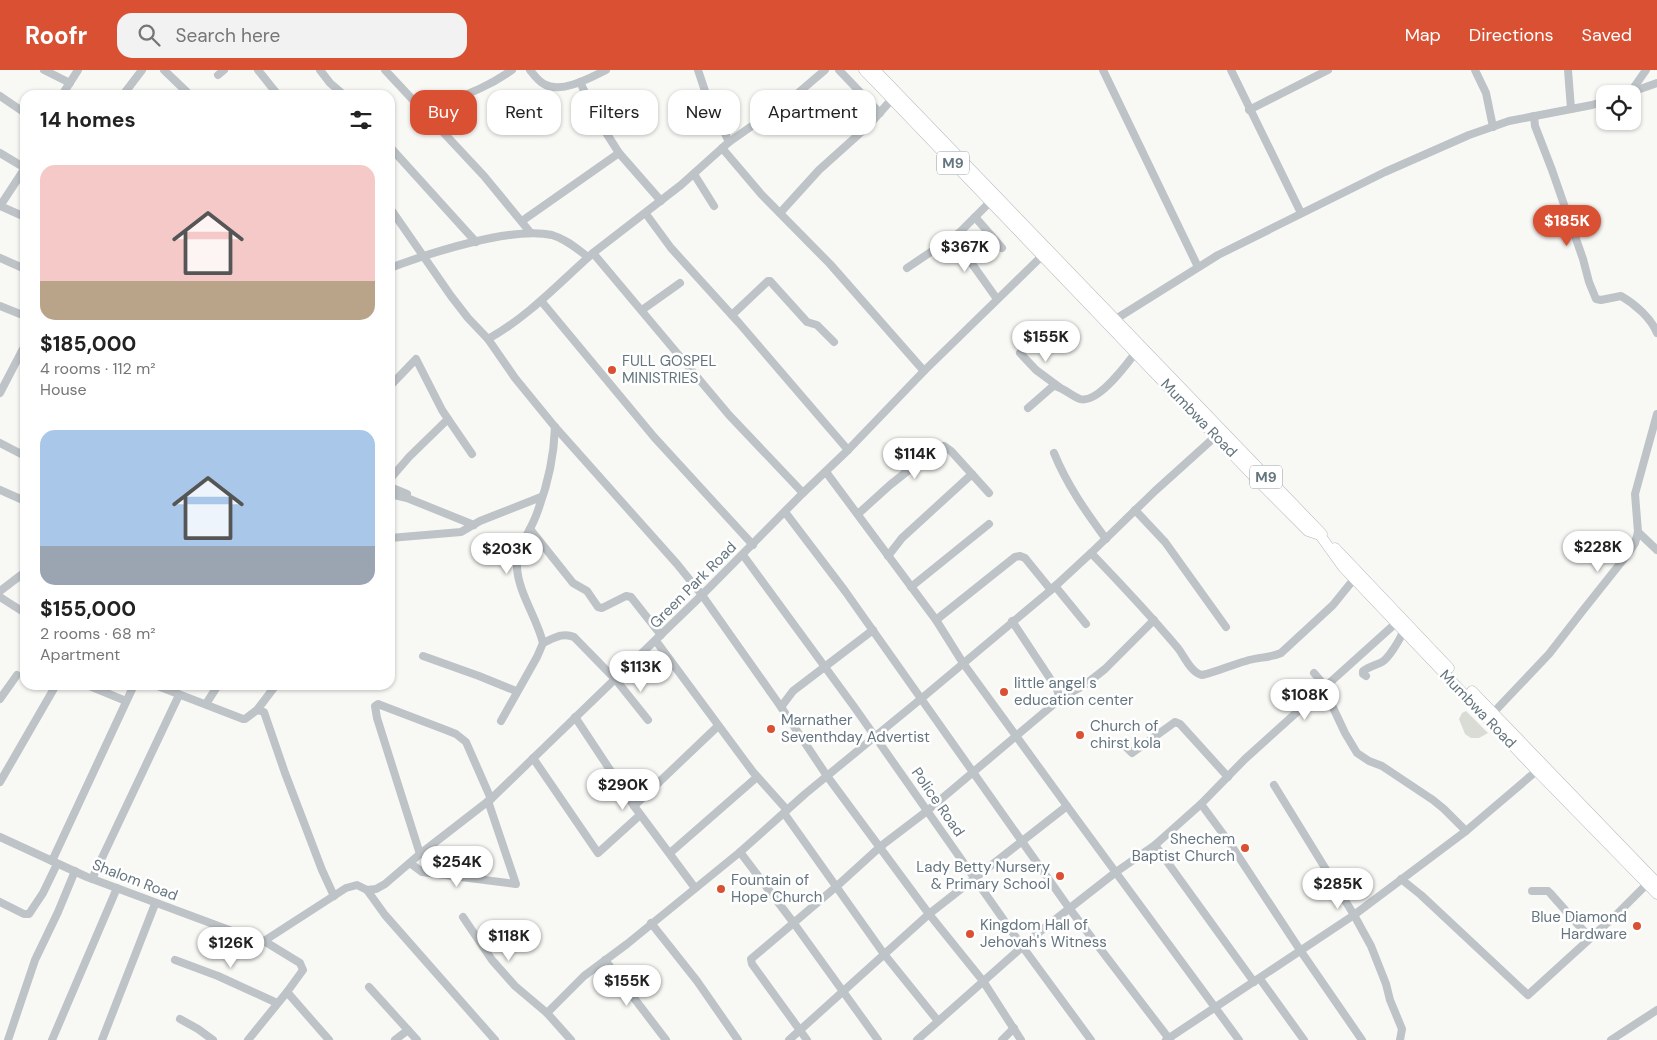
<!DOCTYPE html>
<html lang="en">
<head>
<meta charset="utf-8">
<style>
  body { margin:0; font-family:"DM Sans",sans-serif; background:#f2f2f2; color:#222; height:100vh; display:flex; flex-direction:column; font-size:19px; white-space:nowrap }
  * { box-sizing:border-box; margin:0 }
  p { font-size:16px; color:#767676 }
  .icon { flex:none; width:28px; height:28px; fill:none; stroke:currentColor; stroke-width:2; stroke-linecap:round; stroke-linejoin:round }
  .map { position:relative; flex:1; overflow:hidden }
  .details { position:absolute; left:20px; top:20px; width:375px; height:600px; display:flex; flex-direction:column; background:#fff; border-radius:15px; box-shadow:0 1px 4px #0004 }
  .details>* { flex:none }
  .banner { position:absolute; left:410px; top:20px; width:475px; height:45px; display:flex; gap:10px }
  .buttons { position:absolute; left:1596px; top:15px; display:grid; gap:10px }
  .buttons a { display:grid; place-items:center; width:45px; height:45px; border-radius:10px; background:#fff; box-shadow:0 1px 4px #0004; font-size:25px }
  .price { position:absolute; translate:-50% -42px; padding:0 11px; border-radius:18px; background:#fff; color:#222; font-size:16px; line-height:32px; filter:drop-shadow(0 1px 2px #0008) }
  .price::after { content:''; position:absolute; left:50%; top:30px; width:15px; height:11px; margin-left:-8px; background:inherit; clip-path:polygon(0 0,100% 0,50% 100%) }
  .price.selected { background:#da5033; color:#fff }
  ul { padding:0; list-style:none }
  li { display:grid; align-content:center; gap:10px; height:265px; padding:0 20px }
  li span { display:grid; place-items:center; height:155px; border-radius:15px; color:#555 }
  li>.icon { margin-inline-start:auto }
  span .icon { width:90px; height:90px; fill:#fffc; stroke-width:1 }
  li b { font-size:21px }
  h2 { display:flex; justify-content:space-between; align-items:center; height:60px; padding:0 20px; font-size:21px }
  .chip { padding:0 18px; border-radius:15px; background:#fff; box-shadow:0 1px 4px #0004; font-size:18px; line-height:45px }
  .chip.selected { background:#da5033; color:#fff }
  header { display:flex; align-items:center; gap:30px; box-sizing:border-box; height:70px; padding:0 25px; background:#da5033; color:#fff }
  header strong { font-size:24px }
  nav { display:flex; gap:28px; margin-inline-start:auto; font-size:18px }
  .search { width:350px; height:45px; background:#f2f2f2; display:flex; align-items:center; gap:12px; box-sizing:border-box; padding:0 18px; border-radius:15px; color:#767676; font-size:19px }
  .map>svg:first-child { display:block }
  .green { fill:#d8dcd5 }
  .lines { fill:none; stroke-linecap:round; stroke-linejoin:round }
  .major-casing { stroke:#b0b6b9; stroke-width:11 }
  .minor { stroke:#bec3c7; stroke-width:8 }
  .major { stroke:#fff; stroke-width:10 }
  .poi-dot { fill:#da5033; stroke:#fff; stroke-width:2 }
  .labels { text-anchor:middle; stroke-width:5; stroke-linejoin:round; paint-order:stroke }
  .shield { fill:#fff; stroke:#929ea5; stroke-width:1 }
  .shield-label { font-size:14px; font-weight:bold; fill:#64757f }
  .poi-label { font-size:15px; fill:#64757f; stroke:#fff; text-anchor:start }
  .street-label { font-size:15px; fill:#64757f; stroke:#fff }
</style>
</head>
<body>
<header>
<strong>Roofr</strong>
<div class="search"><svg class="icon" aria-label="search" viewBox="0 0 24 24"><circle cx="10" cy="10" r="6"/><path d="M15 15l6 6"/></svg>Search here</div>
<nav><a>Map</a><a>Directions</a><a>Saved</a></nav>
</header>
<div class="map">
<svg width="1657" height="970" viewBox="0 0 1657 970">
  <rect width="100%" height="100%" fill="#f8f8f5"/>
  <polygon class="green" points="1466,641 1488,663 1479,668 1471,668 1465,664 1459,649 1462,643"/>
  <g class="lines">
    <defs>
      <g id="major">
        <polyline points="864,0 1260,413 1308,461 1320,465 1343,497 1537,701 1657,824"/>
        <polyline points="875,0 1322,464"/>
        <polyline points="1335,478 1449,598"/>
        <polyline points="1472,621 1657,813"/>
      </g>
    </defs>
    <use href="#major" class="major-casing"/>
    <g class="minor">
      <polyline points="44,0 70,13"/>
      <polyline points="164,0 190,25"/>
      <polyline points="258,0 278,25"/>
      <polyline points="320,0 330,13 344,25"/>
      <polyline points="385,0 484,106 530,162"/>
      <path d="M530,0C534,5 538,11 544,14C561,24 590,8 606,0"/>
      <polyline points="698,0 705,21 729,72"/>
      <polyline points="839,0 880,43"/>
      <polyline points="1103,0 1198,197"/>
      <polyline points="1231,0 1301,143"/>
      <polyline points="1475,0 1486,23 1493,57"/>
      <polyline points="1568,0 1571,39"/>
      <polyline points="218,5 224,0"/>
      <polyline points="580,12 598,50 619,83 661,131"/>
      <polyline points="1630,23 1646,0"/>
      <polyline points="1626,24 1657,13"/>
      <polyline points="62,25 78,0"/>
      <polyline points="123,25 142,0"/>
      <polyline points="0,26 25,43"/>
      <polyline points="1249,40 1328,0"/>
      <path d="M428,45C444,31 462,27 481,18C492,13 502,7 512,0"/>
      <path d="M1534,46L1535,56L1552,100L1583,189L1589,212L1596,229L1601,230L1621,226C1635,234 1651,248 1657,263"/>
      <polyline points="390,77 476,172"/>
      <polyline points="722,78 761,124 830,194 924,301"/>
      <polyline points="0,83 25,98"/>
      <polyline points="694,104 714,136"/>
      <polyline points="0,136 25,98"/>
      <polyline points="0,136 25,147"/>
      <polyline points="390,138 451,226 468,248 488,269 515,308 555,357 677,494 702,525 781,637 827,706 929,844 983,911 1021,970"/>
      <polyline points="780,143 819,100 868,56 892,29"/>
      <polyline points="646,144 671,178 739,253 848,380"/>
      <polyline points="975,147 1002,178"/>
      <polyline points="522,151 619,83"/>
      <polyline points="959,163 970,191 997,229"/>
      <polyline points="593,183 681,115 729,72 759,51 784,35 825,0"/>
      <polyline points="0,188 25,199"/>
      <path d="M390,198C430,183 512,156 552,165C566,169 577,179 588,187"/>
      <polyline points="907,198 959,163 993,129"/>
      <polyline points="542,232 654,367 753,475"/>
      <polyline points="0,236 25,246"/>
      <polyline points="642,240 680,213"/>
      <polyline points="732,245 768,211 770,211 807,252 817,255 834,272"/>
      <polyline points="1111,252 1218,185 1385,102 1469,65 1509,51 1592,35 1605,31"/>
      <path d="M488,269C528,247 559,213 593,183L729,345L803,423"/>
      <polyline points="1020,283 1036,300 1059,317"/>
      <polyline points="390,316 416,289 442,340 448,349 409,387 390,409"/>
      <polyline points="0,323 25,275"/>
      <path d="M1028,338L1052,317L1055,316C1064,318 1071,326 1080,329C1098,334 1126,295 1136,282"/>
      <polyline points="448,349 472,384"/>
      <polyline points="0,373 25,386"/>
      <path d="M1054,383C1067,415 1086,442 1106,469"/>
      <polyline points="826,402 936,550 963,593 1067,736"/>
      <polyline points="390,417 407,424"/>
      <polyline points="0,420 25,431"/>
      <polyline points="390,424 407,428 474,455"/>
      <polyline points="1135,440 1165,472 1226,557"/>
      <polyline points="785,442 845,521 1069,838 1170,970"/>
      <polyline points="858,444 890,415 939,376 944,376 951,381 989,423"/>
      <polyline points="530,459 573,513 587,521 598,537 602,538 626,526 631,527 661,565"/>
      <polyline points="1638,462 1657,480"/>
      <polyline points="390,468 461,462 480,451 541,427"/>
      <polyline points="1091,483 1155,421 1216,366"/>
      <polyline points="743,485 855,638 1022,876 1091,970"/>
      <polyline points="888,486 902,468 972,404"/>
      <polyline points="1055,516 1086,554"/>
      <polyline points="911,517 989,454"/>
      <polyline points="0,521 25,502"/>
      <polyline points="0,527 25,543"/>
      <polyline points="936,550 1015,487 1020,486 1025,488 1051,520"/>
      <polyline points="656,571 753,702 787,740"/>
      <path d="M543,573C554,568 563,562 574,567L616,610L648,650"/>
      <polyline points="423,586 479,606 516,621"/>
      <polyline points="1314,603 1320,610 1345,663 1357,683 1369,691 1382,696 1433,730 1444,739 1466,761"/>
      <path d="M1366,606L1363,604V601C1369,597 1376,595 1382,592C1389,588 1401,568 1403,561"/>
      <polyline points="87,615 126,631"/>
      <polyline points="155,615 243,649 245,649 257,640 264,642 285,703 322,800 334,826"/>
      <polyline points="0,629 17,605"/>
      <polyline points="1060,629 1086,614 1105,599 1154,550"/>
      <polyline points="206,634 218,615"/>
      <polyline points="781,637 793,621 873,560"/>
      <polyline points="257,640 276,615"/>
      <polyline points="1493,643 1549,584 1584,539 1627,485 1635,473 1638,462 1635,424 1657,344"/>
      <polyline points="575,647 634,736 695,818"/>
      <path d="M501,651L537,587L543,573C537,548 518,522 517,497C517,477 531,461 537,443C547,417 554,386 555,357"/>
      <polyline points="1124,675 1132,683 1175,652 1180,654 1228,707"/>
      <polyline points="533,688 598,783 640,745"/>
      <polyline points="0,712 56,615"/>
      <polyline points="1274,715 1354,845 1371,876 1386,914 1390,930 1402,959 1400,970"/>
      <polyline points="1201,734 1229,772 1300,880 1362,970"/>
      <polyline points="634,736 718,656"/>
      <polyline points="784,743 884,884 938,951"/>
      <polyline points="0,767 87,807 248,867 256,870 264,871"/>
      <polyline points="1155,775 1254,912"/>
      <polyline points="740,782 793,852 878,970"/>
      <polyline points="670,783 757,707"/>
      <polyline points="420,784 377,648 375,636 378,634 383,636 446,660 456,664 466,672 491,729"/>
      <polyline points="52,791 134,615"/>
      <polyline points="410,793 422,802 516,814 488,731"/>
      <polyline points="92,809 179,625"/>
      <polyline points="1401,809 1421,825 1528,925 1617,844 1649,812"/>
      <polyline points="367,820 385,845 495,970"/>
      <polyline points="1532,821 1548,821 1550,823 1590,868"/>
      <polyline points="0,832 24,844 29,844 43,823 57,794"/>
      <polyline points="463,847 492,890 515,916 547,943"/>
      <polyline points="651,853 697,911 738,970"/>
      <polyline points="264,871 346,818 357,815 367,820 376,819 385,814 420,784 491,729 702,525 803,423 848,380 924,301 1042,186"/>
      <polyline points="175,890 218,906 277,933"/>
      <polyline points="605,890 666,970"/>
      <polyline points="1260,909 1304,970"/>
      <polyline points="369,917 417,970"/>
      <polyline points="287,922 329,970"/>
      <polyline points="180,949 198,959 213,970"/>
      <polyline points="8,970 35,890 58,842 75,801"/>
      <polyline points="52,970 117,818"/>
      <polyline points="102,970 155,834"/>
      <polyline points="248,970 287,922 303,900 300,893 264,871"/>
      <polyline points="395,970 408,960"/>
      <path d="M571,970L547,943L584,906L627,874L740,782L805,724L922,628L1051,520L1091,483C1120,513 1149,544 1177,577C1184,585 1190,602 1202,605C1217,602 1231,595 1246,591C1258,587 1270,588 1281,583L1333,535L1354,509"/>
      <polyline points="789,970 929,844 1067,736 1239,970"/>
      <polyline points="807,970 752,894 751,889 837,816 881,776 927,741 1060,629 1057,619 1012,551"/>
      <polyline points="917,970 1038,863 1116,802 1155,775 1201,734 1245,689 1396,553"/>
      <polyline points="1002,970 1014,958"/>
      <polyline points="1166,970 1354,845 1466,761 1540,698"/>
      <polyline points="1611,970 1657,940"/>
    </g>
    <use href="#major" class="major"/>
  </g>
  <g class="poi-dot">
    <circle cx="612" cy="300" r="5"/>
    <circle cx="1004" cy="622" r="5"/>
    <circle cx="771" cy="659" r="5"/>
    <circle cx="1080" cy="665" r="5"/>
    <circle cx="1245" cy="778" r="5"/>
    <circle cx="1060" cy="806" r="5"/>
    <circle cx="721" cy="819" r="5"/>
    <circle cx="1637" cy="856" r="5"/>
    <circle cx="970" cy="864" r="5"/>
  </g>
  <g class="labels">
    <g class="shield">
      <rect x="937" y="81.5" width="32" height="23" rx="4"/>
      <rect x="1250" y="395.5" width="32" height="23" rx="4"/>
    </g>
    <g class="shield-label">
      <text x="953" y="98">M9</text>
      <text x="1266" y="412">M9</text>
    </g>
    <g class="poi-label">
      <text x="622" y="296">FULL GOSPEL<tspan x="622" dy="17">MINISTRIES</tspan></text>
      <text x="1014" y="618">little angel s<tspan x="1014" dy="17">education center</tspan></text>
      <text x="781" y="655">Marnather<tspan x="781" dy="17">Seventhday Advertist</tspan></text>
      <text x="1090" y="661">Church of<tspan x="1090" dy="17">chirst kola</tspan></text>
      <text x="1235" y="774" text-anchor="end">Shechem<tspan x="1235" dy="17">Baptist Church</tspan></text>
      <text x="1050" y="802" text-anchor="end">Lady Betty Nursery<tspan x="1050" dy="17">&amp; Primary School</tspan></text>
      <text x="731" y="815">Fountain of<tspan x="731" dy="17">Hope Church</tspan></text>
      <text x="1627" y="852" text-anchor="end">Blue Diamond<tspan x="1627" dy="17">Hardware</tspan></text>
      <text x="980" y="860">Kingdom Hall of<tspan x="980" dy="17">Jehovah's Witness</tspan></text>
    </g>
    <g class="street-label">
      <text transform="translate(1199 348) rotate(46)" y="5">Mumbwa Road</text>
      <text transform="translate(693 515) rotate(-45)" y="5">Green Park Road</text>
      <text transform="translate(1478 639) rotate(46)" y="5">Mumbwa Road</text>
      <text transform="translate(938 732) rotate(55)" y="5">Police Road</text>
      <text transform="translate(135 810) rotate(21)" y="5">Shalom Road</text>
    </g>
  </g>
</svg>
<div class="buttons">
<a><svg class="icon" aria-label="locate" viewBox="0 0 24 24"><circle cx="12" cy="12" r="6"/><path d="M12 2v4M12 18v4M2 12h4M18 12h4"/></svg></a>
</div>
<b class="price selected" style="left:1567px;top:177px">$185K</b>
<b class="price" style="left:965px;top:203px">$367K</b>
<b class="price" style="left:1046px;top:293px">$155K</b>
<b class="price" style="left:915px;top:410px">$114K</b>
<b class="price" style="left:1598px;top:503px">$228K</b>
<b class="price" style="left:507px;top:505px">$203K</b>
<b class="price" style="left:641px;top:623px">$113K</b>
<b class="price" style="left:1305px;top:651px">$108K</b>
<b class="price" style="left:623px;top:741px">$290K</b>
<b class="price" style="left:457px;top:818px">$254K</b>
<b class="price" style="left:1338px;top:840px">$285K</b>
<b class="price" style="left:509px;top:892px">$118K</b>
<b class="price" style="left:231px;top:899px">$126K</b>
<b class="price" style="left:627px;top:937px">$155K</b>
<div class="banner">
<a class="chip selected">Buy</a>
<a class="chip">Rent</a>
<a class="chip">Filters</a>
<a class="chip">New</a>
<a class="chip">Apartment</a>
</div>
<section class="details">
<h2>14 homes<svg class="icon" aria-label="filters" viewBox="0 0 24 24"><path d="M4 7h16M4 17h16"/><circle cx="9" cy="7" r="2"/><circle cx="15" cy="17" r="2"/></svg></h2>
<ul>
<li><span style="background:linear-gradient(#f6c9c9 75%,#b9a48a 0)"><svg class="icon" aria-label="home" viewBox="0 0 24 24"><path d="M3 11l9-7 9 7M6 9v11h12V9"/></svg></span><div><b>$185,000</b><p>4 rooms · 112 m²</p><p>House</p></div></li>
<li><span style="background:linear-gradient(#a9c7e8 75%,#9aa5b1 0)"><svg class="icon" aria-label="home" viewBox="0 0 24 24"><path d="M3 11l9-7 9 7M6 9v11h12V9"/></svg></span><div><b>$155,000</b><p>2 rooms · 68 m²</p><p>Apartment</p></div></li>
</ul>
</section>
</div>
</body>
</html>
